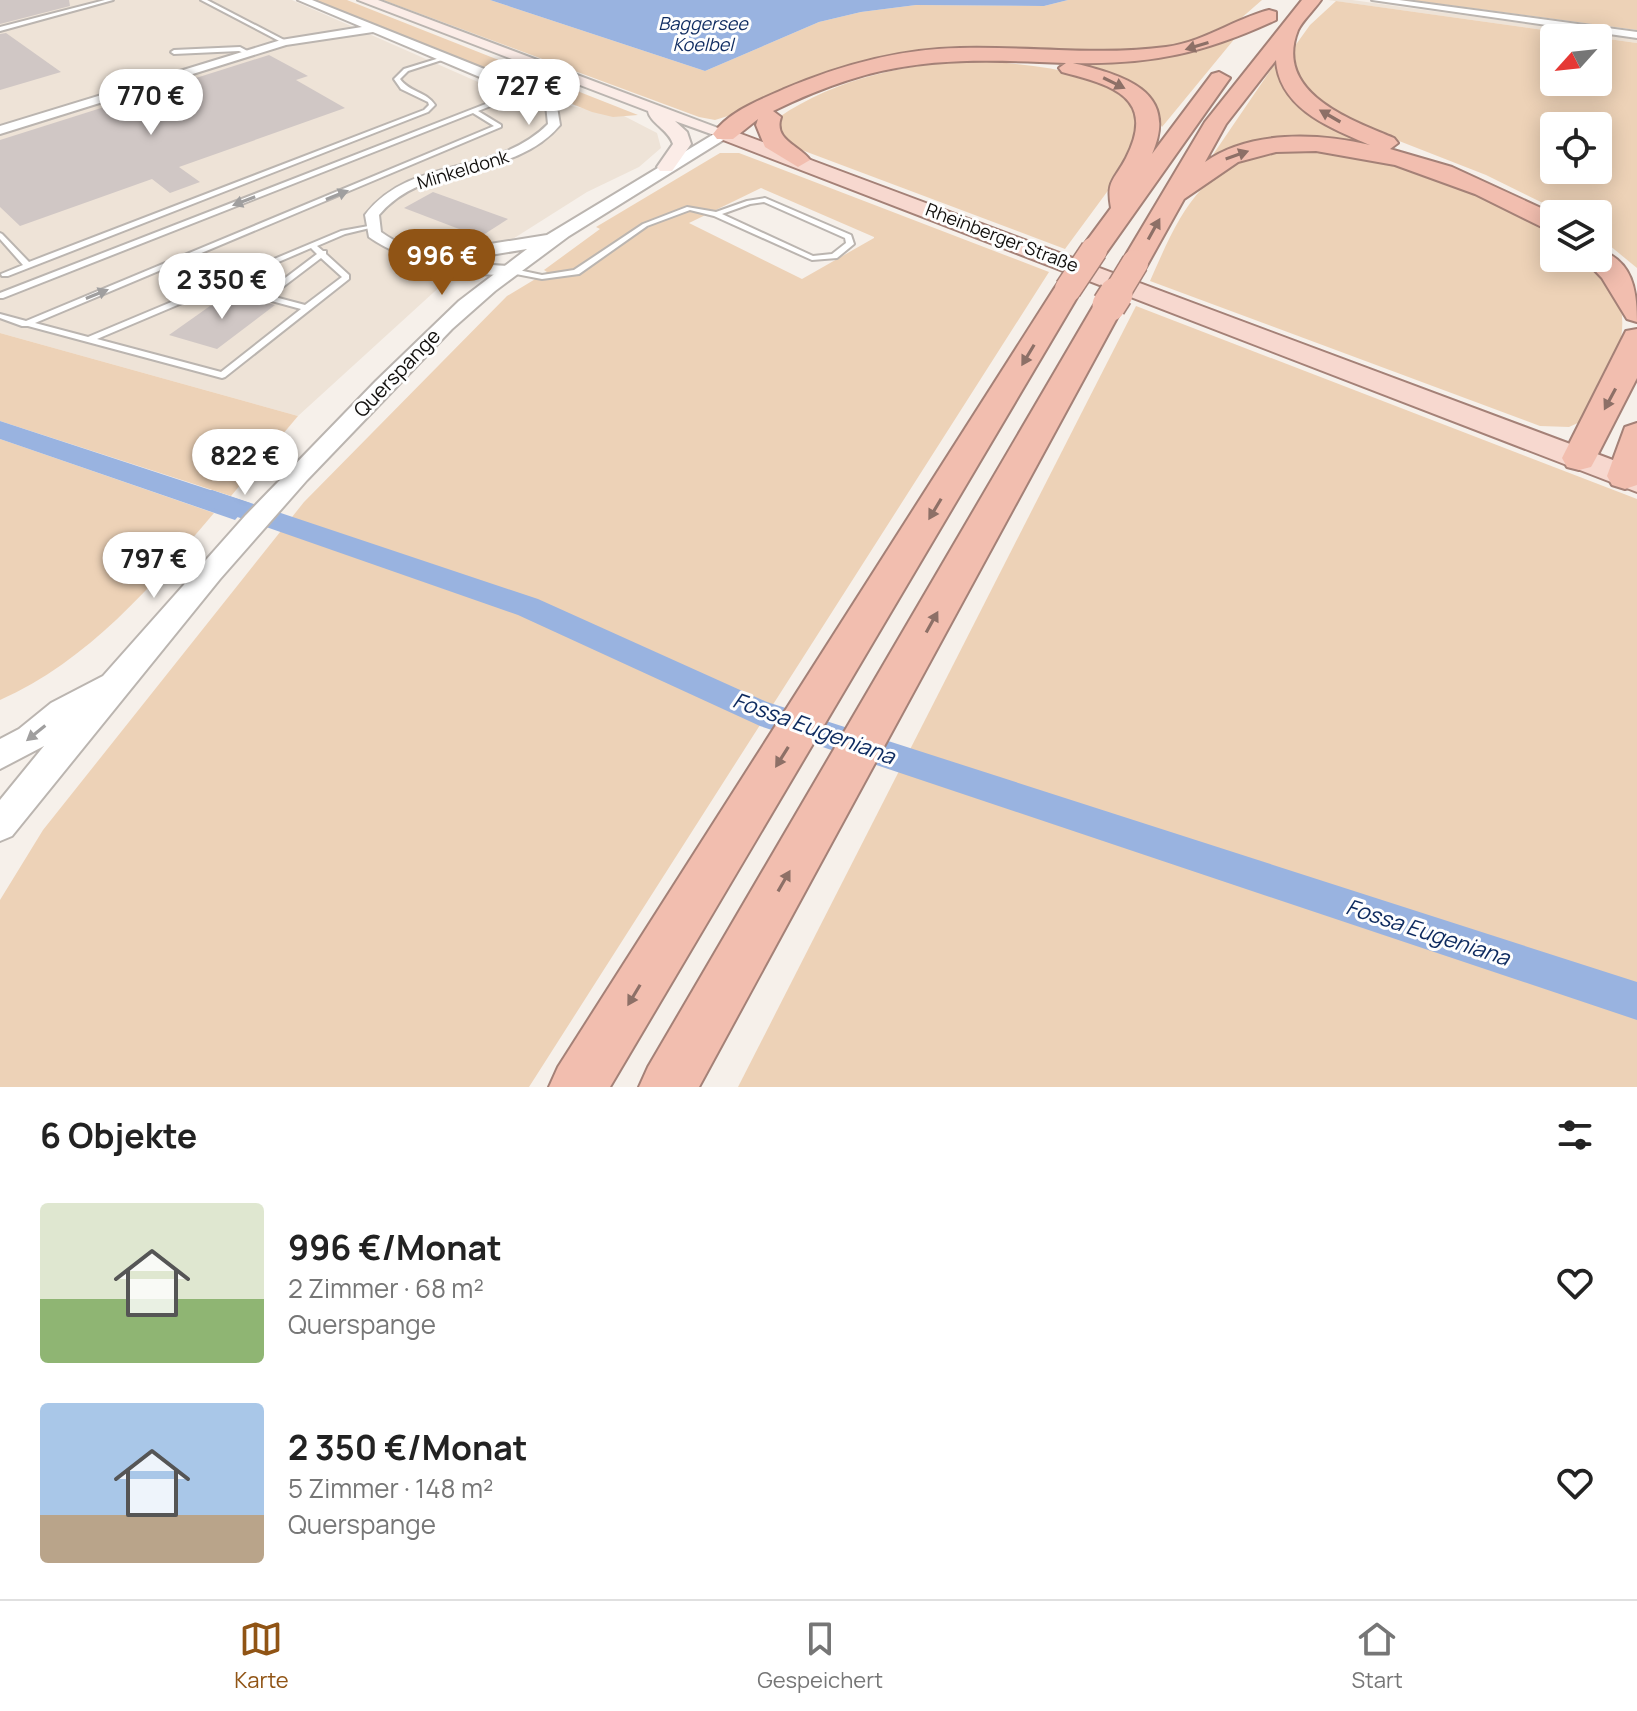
<!DOCTYPE html>
<html lang="de">
<head>
<meta charset="utf-8">
<style>
  body { margin:0; font-family:Manrope,sans-serif; background:#f6f6f6; color:#222; height:100vh; display:flex; flex-direction:column; font-size:30px; white-space:nowrap }
  * { box-sizing:border-box; margin:0 }
  p { font-size:26px; color:#767676 }
  .icon { flex:none; width:44px; height:44px; fill:none; stroke:currentColor; stroke-width:2; stroke-linecap:round; stroke-linejoin:round }
  .map { position:relative; height:1087px; overflow:hidden }
  .side { display:flex; flex-direction:column; background:#fff; flex:1 }
  .side>* { flex:none }
  .needle { width:52px; rotate:243deg }
  .buttons { position:absolute; left:1540px; top:24px; display:grid; gap:16px }
  .buttons a { display:grid; place-items:center; width:72px; height:72px; border-radius:8px; background:#fff; box-shadow:0 4px 20px #0003; font-size:40px }
  .price { position:absolute; translate:-50% -68px; padding:0 18px; border-radius:28px; background:#fff; color:#222; font-size:26px; line-height:52px; filter:drop-shadow(0 2px 4px #0008) }
  .price::after { content:''; position:absolute; left:50%; top:48px; width:24px; height:18px; margin-left:-12px; background:inherit; clip-path:polygon(0 0,100% 0,50% 100%) }
  .price.selected { background:#905415; color:#fff }
  ul { padding:0; list-style:none }
  li { display:flex; align-items:center; gap:24px; height:200px; padding:0 40px }
  li span { display:grid; place-items:center; flex:none; width:224px; height:160px; border-radius:8px; color:#555 }
  li>.icon { margin-inline-start:auto }
  span .icon { width:96px; height:96px; fill:#fffc; stroke-width:1 }
  li b { font-size:34px }
  h2 { display:flex; justify-content:space-between; align-items:center; height:96px; padding:0 40px; font-size:34px }
  .tab-bar { display:flex; justify-content:space-around; align-items:center; height:112px; border-top:2px solid #e0e0e0; background:#fff; font-size:22px; color:#767676 }
  .tab-bar a { display:grid; justify-items:center; gap:4px }
  .tab-bar .selected { color:#905415 }
  .map>svg:first-child { display:block }
  .built { fill:#eee3d7 }
  .green { fill:#edd2b7; fill-rule:evenodd }
  .water { fill:#99b3e0 }
  .lines { fill:none; stroke-linecap:round; stroke-linejoin:round }
  .canal { fill:#99b3e0; fill-rule:evenodd }
  .building { fill:#d0c7c5 }
  .service-casing { stroke:#bbb5b0; stroke-width:4 }
  .minor-casing { stroke:#bbb5b0; stroke-width:4 }
  .tertiary-casing { stroke:#bbb5b0; stroke-width:4 }
  .secondary-casing { stroke:#bbb5b0; stroke-width:4 }
  .primary-casing { stroke:#a48177; stroke-width:4 }
  .motorway-casing { stroke:#a48177; stroke-width:4 }
  .service { fill:#fff; fill-rule:evenodd }
  .minor { fill:#fff; fill-rule:evenodd }
  .tertiary { fill:#fff; fill-rule:evenodd }
  .secondary { fill:#fbece7; fill-rule:evenodd }
  .primary { fill:#f7d8cf; fill-rule:evenodd }
  .motorway { fill:#f2beaf; fill-rule:evenodd }
  .motorway-bridge-far1-casing { stroke:#a48177; stroke-width:29; stroke-linecap:butt }
  .motorway-bridge-casing { stroke:#a48177; stroke-width:36; stroke-linecap:butt }
  .motorway-bridge-far1 { stroke:#f2beaf; stroke-width:26 }
  .motorway-bridge { stroke:#f2beaf; stroke-width:33 }
  .oneway { fill:#8d7067 }
  .oneway2 { fill:#a09f9f }
  .labels { text-anchor:middle; stroke-width:6; stroke-linejoin:round; paint-order:stroke }
  .far-water-label { font-size:18px; font-style:italic; fill:#0d2a5f; stroke:#fefefe }
  .far-street-label { font-size:18px; fill:#12100e; stroke:#fefefe }
  .street-label { font-size:20px; fill:#12100e; stroke:#fefefe }
  .water-label { font-size:22px; font-style:italic; fill:#0d2a5f; stroke:#fefefe }
</style>
</head>
<body>
<div class="map">
<svg width="1637" height="1087" viewBox="0 0 1637 1087">
  <rect width="100%" height="100%" fill="#f6f0ea"/>
  <g class="built">
    <polygon points="0,0 292,0 503,93 624,116 657,133 661,148 639,167 587,192 445,282 298,416 0,333"/>
    <polygon points="1328,0 1352,0 1637,39 1637,43"/>
  </g>
  <g class="green">
    <polygon points="314,0 347,0 638,115 613,117 592,112"/>
    <polygon points="383,0 490,0 705,71 819,22 861,12 916,5 1044,6 1068,0 1262,0 1231,27 1194,43 1146,52 938,51 715,120 699,117"/>
    <polygon points="1410,0 1637,0 1637,30"/>
    <path d="M1336,1L1637,43V268L1598,236V214H1565L1486,175L1348,121L1311,94L1295,76L1292,50L1310,25ZM1554,38H1598V82H1554ZM1554,126H1598V170H1554Z"/>
    <polygon points="1236,37 1162,127 1154,112 1073,67 1040,61 1180,53"/>
    <path d="M995,62C1049,67 1103,71 1140,114L1132,158L1065,249L783,143L778,118C840,75 921,60 995,62Z"/>
    <polygon points="1274,65 1282,80 1367,139 1416,158 1327,144 1210,159"/>
    <path d="M1283,151L1355,154L1449,179L1554,233V258H1587C1597,269 1613,283 1618,297C1633,339 1606,389 1580,422L1569,427L1540,426L1150,281C1180,213 1202,160 1283,151Z"/>
    <path d="M720,153H739L1049,272L529,1087H0V900L43,830L304,502L507,296L547,272L544,270L600,229L596,227ZM761,188L874,237V238L802,279L689,223Z"/>
    <polygon points="1136,306 1637,499 1637,1087 738,1087"/>
    <polygon points="0,333 298,416 231,496 0,421"/>
    <path d="M0,439L214,513C153,585 88,661 0,700Z"/>
  </g>
  <g class="water">
    <polygon points="490,0 1068,0 1044,6 916,5 861,12 819,22 705,71"/>
    <polygon points="0,421 250,503 235,520 0,439"/>
  </g>
  <g class="lines">
    <polygon class="canal" points="212,490 538,599 767,702 1637,982 1637,1020 760,726 518,615 203,505 200,499 203,493"/>
  </g>
  <g class="building">
    <polygon points="0,0 69,0 70,6 0,24"/>
    <polygon points="6,33 61,72 0,90 0,34"/>
    <polygon points="269,55 308,76 296,80 345,108 179,167 200,182 170,193 152,179 20,226 0,207 0,140"/>
    <polygon points="433,192 508,219 480,237 404,208"/>
    <polygon points="264,273 281,277 263,291 245,286"/>
    <polygon points="234,294 275,305 217,349 169,335 210,306 219,305"/>
  </g>
  <g class="lines">
    <defs>
      <g id="service">
        <polygon points="105,0 113,0 0,31 0,27"/>
        <polygon points="201,0 207,0 288,42 283,43"/>
        <polygon points="240,47 251,53 248,55 239,51 174,54 171,52 174,50"/>
        <path d="M443,57L448,58L408,71L400,79C409,92 427,92 435,105L428,112L8,276H2L1,274L23,265L0,239V233L2,234L29,262L424,110L429,105L428,102L401,89L394,79L404,69Z"/>
        <path d="M527,88L530,90L529,91L478,111L501,125V127L35,323L88,337L341,231L374,225V227L345,234L317,246L323,251H326V254L349,275V279L225,377L222,378L28,326H22L0,318V314L26,321L494,126L473,113L3,298H0V293ZM311,248L317,254L264,294L227,284ZM321,258L342,277L305,305L271,296ZM220,287L301,309L221,372L97,339Z"/>
        <path d="M765,198L851,235L854,244L837,258L812,260L714,216L690,210L647,226L579,274L542,279L506,272L505,270L509,268L542,275L574,270L643,224L687,207L716,212L747,201ZM764,202L845,238L846,243L832,254L813,256L722,214L750,204Z"/>
      </g>
      <g id="minor">
        <path d="M298,0H312L512,80L556,101L560,125C512,182 426,159 379,215L381,232C417,258 466,264 509,266L514,267V273C475,281 401,260 369,237L365,215C412,154 494,178 548,124L546,105L373,32L286,45L0,134V126L281,40L362,27Z"/>
        <polygon points="1372,0 1399,0 1637,32 1637,38"/>
      </g>
      <polygon id="tertiary" points="719,131 733,134 569,236 495,291 452,329 307,480 220,579 12,836 0,841 0,800 44,746 0,769 0,739 19,729 51,703 103,676 245,516 376,381 459,301 527,249 472,258 465,256 465,248 547,235"/>
      <path id="secondary" d="M358,0H378L734,134L725,139L675,121L687,132L691,144L672,171H660L657,167L673,144C669,130 650,123 648,111Z"/>
      <polygon id="primary" points="725,128 1637,469 1637,492 718,138 715,134 718,130"/>
      <g id="motorway">
        <path d="M1302,0H1321C1315,9 1303,20 1298,30C1273,93 1351,120 1394,138L1398,143L1390,149L1452,167L1554,214V233L1475,194L1395,165L1316,151L1276,152L1238,162L1184,199L1145,269H1125L1121,263L1205,122ZM1276,60C1279,109 1331,128 1370,145C1318,133 1250,130 1205,162L1226,124Z"/>
        <path d="M1269,10L1276,12V20C1205,53 1151,65 1073,63C1122,75 1180,90 1152,154L1212,74L1219,72L1230,78L1104,256H1084L1080,250L1111,208C1106,180 1114,181 1126,158C1157,97 1112,85 1062,72L1059,68L1066,63C947,58 883,57 773,111L781,117C773,140 799,145 810,160L798,167L765,147L756,125L758,119L733,139H717L713,134C729,111 760,100 784,89C841,65 898,49 960,48C1029,46 1098,56 1166,47C1204,42 1234,19 1269,10Z"/>
        <path d="M1598,250C1633,259 1637,292 1637,322L1627,319L1602,278L1583,258H1598Z"/>
        <polygon points="1068,280 1078,283 1082,289 610,1087 549,1087 558,1067 1054,289 1058,283"/>
        <polygon points="1109,296 1119,299 1124,305 699,1087 639,1087 648,1067 1094,305 1099,299"/>
        <polygon points="1637,329 1637,378 1596,458 1591,467 1579,470 1567,467 1562,458 1626,331"/>
        <polygon points="1637,423 1637,485 1625,489 1612,485 1607,476 1625,427"/>
      </g>
    </defs>
    <use href="#service" class="service-casing"/>
    <use href="#minor" class="minor-casing"/>
    <use href="#tertiary" class="tertiary-casing"/>
    <use href="#secondary" class="secondary-casing"/>
    <use href="#primary" class="primary-casing"/>
    <use href="#motorway" class="motorway-casing"/>
    <use href="#service" class="service"/>
    <use href="#minor" class="minor"/>
    <use href="#tertiary" class="tertiary"/>
    <use href="#secondary" class="secondary"/>
    <use href="#primary" class="primary"/>
    <use href="#motorway" class="motorway"/>
    <defs>
      <g id="motorway-bridge-far1">
        <polyline points="1068,289 1094,250"/>
        <polyline points="1115,296 1135,263"/>
      </g>
      <polyline id="motorway-bridge" points="1109,305 1116,294"/>
    </defs>
    <use href="#motorway-bridge-far1" class="motorway-bridge-far1-casing"/>
    <use href="#motorway-bridge" class="motorway-bridge-casing"/>
    <use href="#motorway-bridge-far1" class="motorway-bridge-far1"/>
    <use href="#motorway-bridge" class="motorway-bridge"/>
  </g>
  <defs><path id="oneway-solid" d="M-6-.8H1V-3.2L6.5 0L1 3.2V.8H-6Z" transform="scale(2)"/></defs>
  <g class="oneway">
    <use href="#oneway-solid" transform="translate(1197 46) rotate(163)"/>
    <use href="#oneway-solid" transform="translate(1114 83) rotate(26)"/>
    <use href="#oneway-solid" transform="translate(1330 116) rotate(-150)"/>
    <use href="#oneway-solid" transform="translate(1237 155) rotate(-19)"/>
    <use href="#oneway-solid" transform="translate(1154 229) rotate(-61)"/>
    <use href="#oneway-solid" transform="translate(1028 355) rotate(121)"/>
    <use href="#oneway-solid" transform="translate(1610 399) rotate(118)"/>
    <use href="#oneway-solid" transform="translate(935 509) rotate(121)"/>
    <use href="#oneway-solid" transform="translate(932 622) rotate(-61)"/>
    <use href="#oneway-solid" transform="translate(782 757) rotate(122)"/>
    <use href="#oneway-solid" transform="translate(784 881) rotate(-60)"/>
    <use href="#oneway-solid" transform="translate(634 995) rotate(121)"/>
  </g>
  <g class="oneway2">
    <use href="#oneway-solid" transform="translate(337 195) rotate(-22)"/>
    <use href="#oneway-solid" transform="translate(244 201) rotate(159)"/>
    <use href="#oneway-solid" transform="translate(97 294) rotate(-22)"/>
    <use href="#oneway-solid" transform="translate(36 733) rotate(141)"/>
  </g>
  <g class="labels">
    <g class="far-water-label">
      <text x="703" y="30">Baggersee<tspan x="703" dy="21">Koelbel</tspan></text>
    </g>
    <g class="far-street-label">
      <text transform="translate(463 170) rotate(-17)" y="6">Minkeldonk</text>
      <text transform="translate(1002 238) rotate(21)" y="6">Rheinberger Straße</text>
    </g>
    <g class="street-label">
      <text transform="translate(397 373) rotate(-46)" y="7">Querspange</text>
    </g>
    <g class="water-label">
      <text transform="translate(814 728) rotate(20)" y="8">Fossa Eugeniana</text>
      <text transform="translate(1428 932) rotate(18)" y="8">Fossa Eugeniana</text>
    </g>
  </g>
</svg>
<div class="buttons">
<a><svg class="needle" viewBox="-14 -14 28 28"><path d="M0-13l5 13h-10z" fill="#e53935"/><path d="M0 13l5-13h-10z" fill="#767676"/></svg></a>
<a><svg class="icon" aria-label="locate" viewBox="0 0 24 24"><circle cx="12" cy="12" r="6"/><path d="M12 2v4M12 18v4M2 12h4M18 12h4"/></svg></a>
<a><svg class="icon" aria-label="layers" viewBox="0 0 24 24"><path d="M12 4l9 5-9 5-9-5zM3 14l9 5 9-5"/></svg></a>
</div>
<b class="price" style="left:529px;top:127px">727 €</b>
<b class="price" style="left:151px;top:137px">770 €</b>
<b class="price selected" style="left:442px;top:297px">996 €</b>
<b class="price" style="left:222px;top:321px">2 350 €</b>
<b class="price" style="left:245px;top:497px">822 €</b>
<b class="price" style="left:154px;top:600px">797 €</b>
</div>
<section class="side">
<h2>6 Objekte<svg class="icon" aria-label="filters" viewBox="0 0 24 24"><path d="M4 7h16M4 17h16"/><circle cx="9" cy="7" r="2"/><circle cx="15" cy="17" r="2"/></svg></h2>
<ul>
<li><span style="background:linear-gradient(#dfe7d0 60%,#8fb573 0)"><svg class="icon" aria-label="home" viewBox="0 0 24 24"><path d="M3 11l9-7 9 7M6 9v11h12V9"/></svg></span><div><b>996 €/Monat</b><p>2 Zimmer · 68 m²</p><p>Querspange</p></div><svg class="icon" aria-label="heart" viewBox="0 0 24 24"><path d="M12 20l-8-8c-3-5 5-10 8-4 3-6 11-1 8 4z"/></svg></li>
<li><span style="background:linear-gradient(#a9c7e8 70%,#b9a48a 0)"><svg class="icon" aria-label="home" viewBox="0 0 24 24"><path d="M3 11l9-7 9 7M6 9v11h12V9"/></svg></span><div><b>2 350 €/Monat</b><p>5 Zimmer · 148 m²</p><p>Querspange</p></div><svg class="icon" aria-label="heart" viewBox="0 0 24 24"><path d="M12 20l-8-8c-3-5 5-10 8-4 3-6 11-1 8 4z"/></svg></li>
</ul>
</section>
<nav class="tab-bar">
<a class="selected"><svg class="icon" aria-label="map" viewBox="0 0 24 24"><path d="M3 6l6-2 6 2 6-2v14l-6 2-6-2-6 2zM9 4v14M15 6v14"/></svg>Karte</a>
<a><svg class="icon" aria-label="saved" viewBox="0 0 24 24"><path d="M7 4h10v16l-5-4-5 4z"/></svg>Gespeichert</a>
<a><svg class="icon" aria-label="home" viewBox="0 0 24 24"><path d="M3 11l9-7 9 7M6 9v11h12V9"/></svg>Start</a>
</nav>
</body>
</html>
